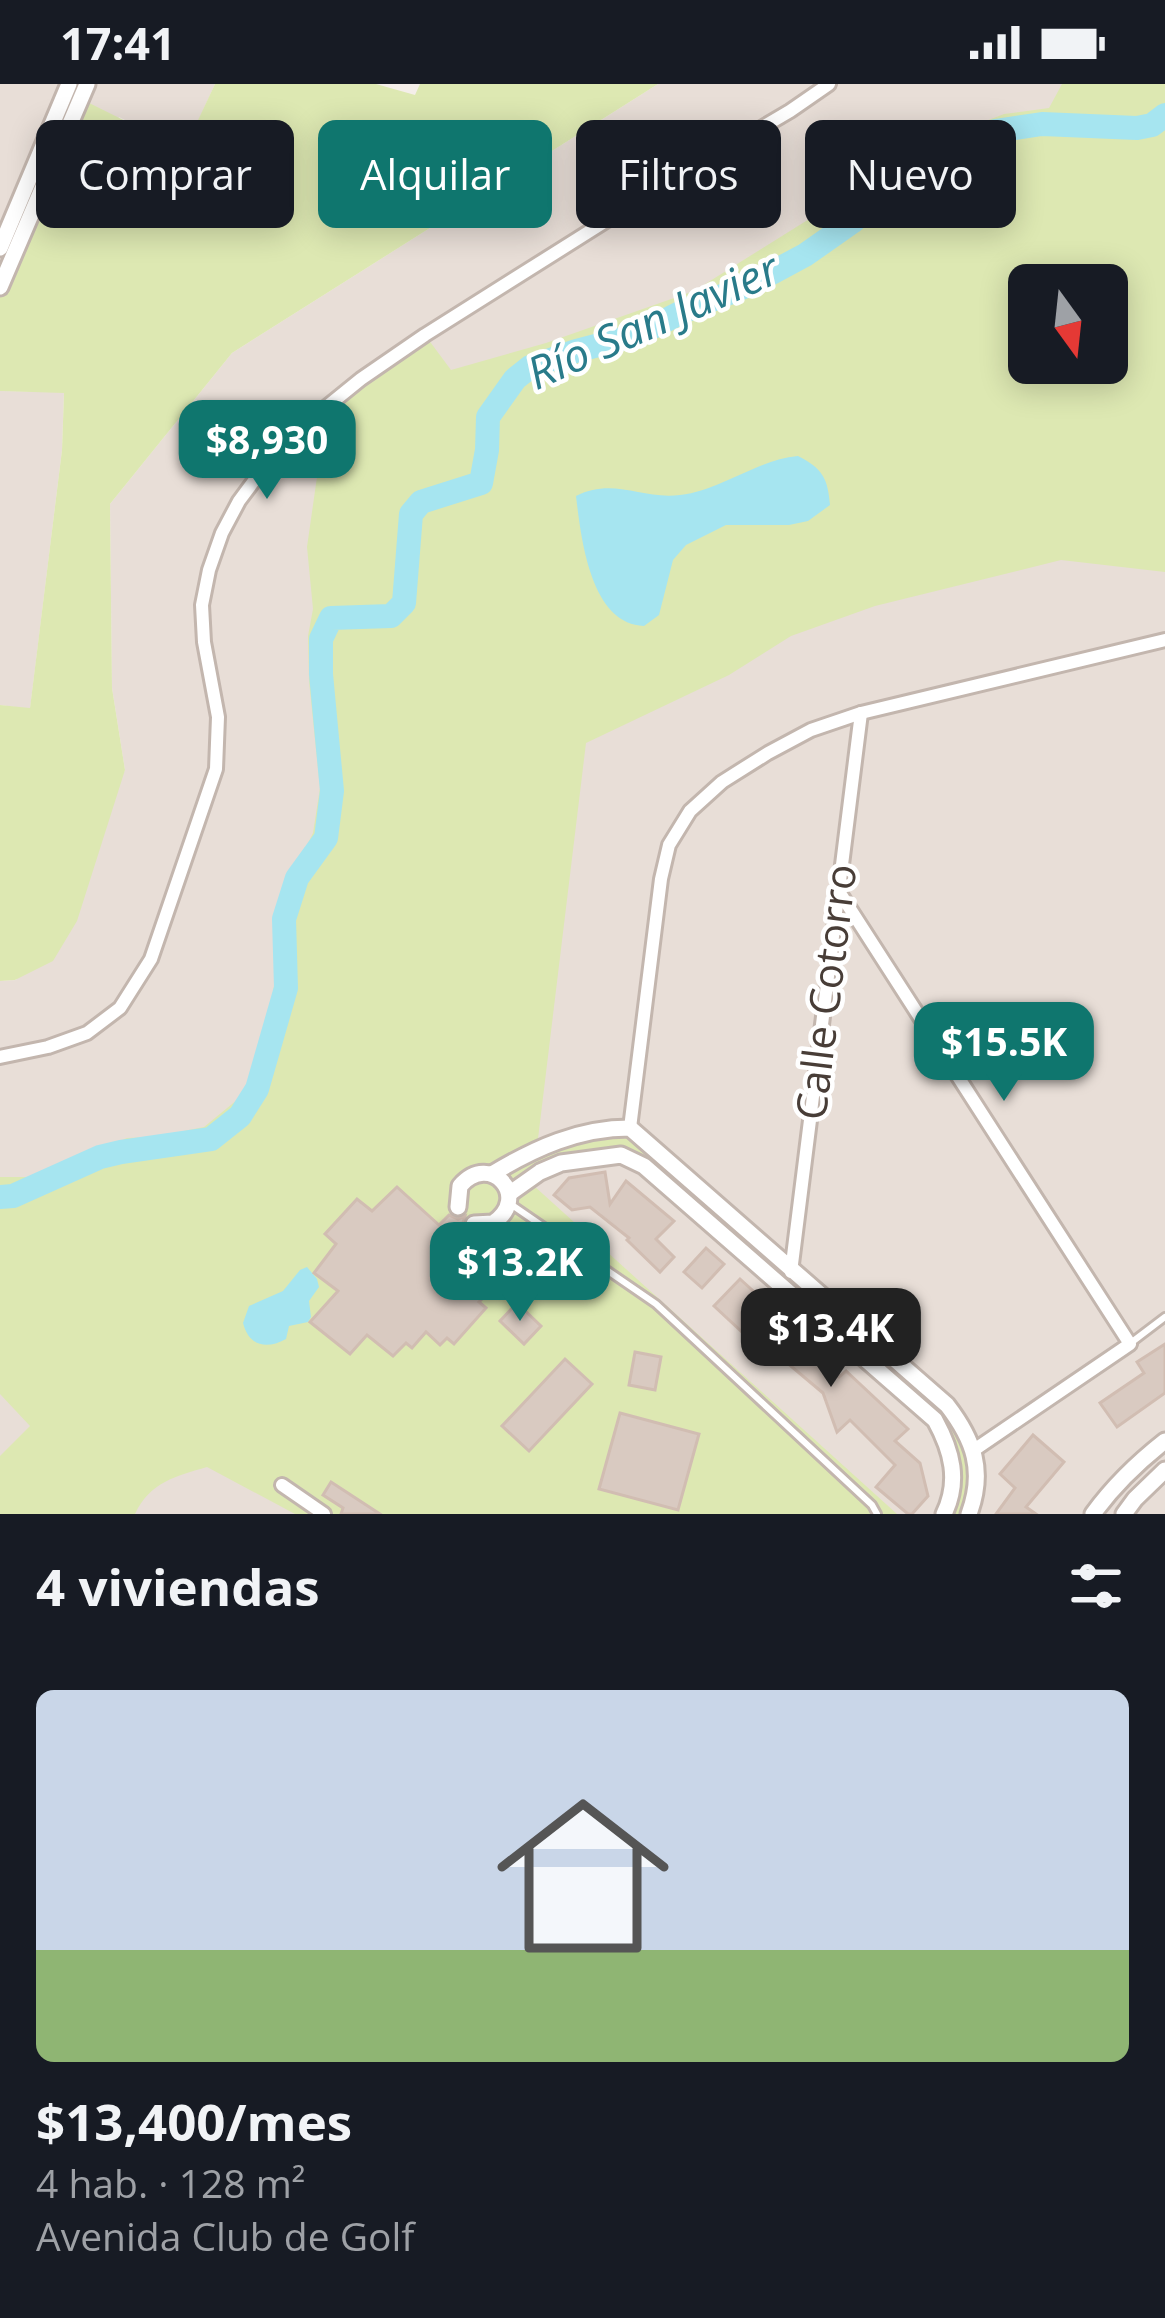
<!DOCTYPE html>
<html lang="es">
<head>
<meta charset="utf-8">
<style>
  body { margin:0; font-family:"Open Sans",sans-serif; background:#20242c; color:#f1f3f6; height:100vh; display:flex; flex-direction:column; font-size:45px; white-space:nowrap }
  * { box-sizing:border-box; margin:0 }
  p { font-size:39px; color:#9ea1a6 }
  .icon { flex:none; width:66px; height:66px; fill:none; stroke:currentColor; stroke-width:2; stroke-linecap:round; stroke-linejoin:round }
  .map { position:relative; height:1430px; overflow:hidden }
  .sheet { display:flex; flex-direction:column; background:#171b24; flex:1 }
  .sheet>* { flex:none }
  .banner { position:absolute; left:36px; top:36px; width:1095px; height:108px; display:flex; gap:24px }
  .needle { width:78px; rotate:165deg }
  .fabs { position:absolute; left:1008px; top:180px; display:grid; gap:24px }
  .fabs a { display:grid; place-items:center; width:120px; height:120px; border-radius:18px; background:#171b24; box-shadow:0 6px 30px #0003; font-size:60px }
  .price { position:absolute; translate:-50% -102px; padding:0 27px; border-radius:24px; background:#0f766e; color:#fff; font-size:39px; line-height:78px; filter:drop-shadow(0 3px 6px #0008) }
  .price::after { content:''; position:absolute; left:50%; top:72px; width:36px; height:27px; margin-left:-18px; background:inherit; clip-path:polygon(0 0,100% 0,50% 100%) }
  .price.selected { background:#222; color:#fff }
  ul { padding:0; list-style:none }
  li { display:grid; align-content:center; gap:24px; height:636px; padding:0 36px }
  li+li { border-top:3px solid #363941 }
  li span { display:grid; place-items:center; height:372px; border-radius:18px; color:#555 }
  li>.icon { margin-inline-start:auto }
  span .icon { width:216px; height:216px; fill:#fffc; stroke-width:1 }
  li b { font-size:51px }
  h2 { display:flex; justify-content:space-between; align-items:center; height:144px; padding:0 36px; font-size:51px }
  .chip { padding:0 42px; border-radius:18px; background:#171b24; box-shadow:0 6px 30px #0003; font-size:42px; line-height:108px }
  .chip.selected { background:#0f766e; color:#fff }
  .status { display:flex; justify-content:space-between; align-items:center; height:84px; padding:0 60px; background:#171b24; direction:ltr }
  .status svg { height:33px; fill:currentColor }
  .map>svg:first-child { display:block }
  .residential { fill:#e8ded7; fill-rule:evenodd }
  .green { fill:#dde8b2; fill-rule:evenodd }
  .water { fill:#a6e5f0 }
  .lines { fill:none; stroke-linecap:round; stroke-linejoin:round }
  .river { stroke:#a6e5f0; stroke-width:24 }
  .building { fill:#d9cac1; stroke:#d1bdb2; stroke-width:3 }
  .service-casing { stroke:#c3b6ae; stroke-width:12 }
  .minor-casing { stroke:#c3b6ae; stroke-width:18 }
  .tertiary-casing { stroke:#c3b6ae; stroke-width:21 }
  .service { stroke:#fff; stroke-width:6 }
  .minor { stroke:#fff; stroke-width:12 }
  .tertiary { stroke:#fff; stroke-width:15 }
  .labels { text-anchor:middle; stroke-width:9; stroke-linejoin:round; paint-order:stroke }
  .street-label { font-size:42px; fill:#483d37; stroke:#fff }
  .water-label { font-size:45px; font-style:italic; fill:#297b8a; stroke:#fff }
</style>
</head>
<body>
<div class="status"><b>17:41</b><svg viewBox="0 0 49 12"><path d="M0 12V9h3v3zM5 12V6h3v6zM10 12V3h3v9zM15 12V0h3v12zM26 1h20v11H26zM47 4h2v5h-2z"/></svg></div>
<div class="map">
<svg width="1165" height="1430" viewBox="0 0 1165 1430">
  <rect width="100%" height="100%" fill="#f4eee9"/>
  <g class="residential">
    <polygon points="0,0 215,0 185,66 119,33 0,281"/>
    <path d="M658,0H1165V1430H0V897L16,896L125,686L112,604L110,420L232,269ZM1029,201H1107V279H1029Z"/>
    <polygon points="0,307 64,308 62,366 30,625 0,621"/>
  </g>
  <g class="green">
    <polygon points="215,0 376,0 415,11 420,0 658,0 232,269 110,420 112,604 125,686 77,837 53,877 15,896 0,897 0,621 30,624 62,366 64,309 0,307 0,205 77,13 184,66"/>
    <path d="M1062,0H1165V488L1061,476L875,522L791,552L729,591L586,659L537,1063L630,1044L947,1321L974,1366L969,1430H944L954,1391L935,1336L621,1071L561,1079L533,1101L897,1430H295L207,1383C176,1392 150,1398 135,1430H0V1372L30,1342L0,1310V1093H35L127,1054L154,1053L204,1043L243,1011L265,949L275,897L274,849L279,817L313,749L320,704L309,597L308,552L313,525L307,463L327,323L425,251L451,286L546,259L694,207L814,132L875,112L973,42L1004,30L1049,24ZM1029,201H1107V279H1029Z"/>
  </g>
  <g class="water">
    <path d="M798,372C822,384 828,394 830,421L808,437L789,441H726L686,461L673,476L659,531L644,542C590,540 581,453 576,412C614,393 642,416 680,411C722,406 756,376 798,372Z"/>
    <path d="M307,1183L317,1195L319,1203L309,1217L311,1233L308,1238L289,1242L286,1255C266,1266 249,1262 243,1239L249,1222L283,1207L300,1186Z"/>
  </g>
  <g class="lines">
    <polyline class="river" points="0,1113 13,1112 100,1073 121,1068 211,1055 240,1032 257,1005 286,904 284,835 297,794 326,754 332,707 321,590 321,555 331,534 391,532 404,519 411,430 421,418 481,399 487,366 488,333 515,295 530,283 576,267 637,251 680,229 749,201 805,171 852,138 874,118 934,91 961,65 995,47 1042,40 1137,44 1152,41 1165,31"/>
  </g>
  <g class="building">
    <polygon points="605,1088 610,1120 626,1097 674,1137 656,1155 674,1173 660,1188 627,1156 629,1154 590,1123 572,1126 554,1111 569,1094"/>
    <polygon points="397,1103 439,1141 449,1131 458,1135 465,1132 462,1142 466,1149 458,1158 486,1184 474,1199 486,1211 479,1218 486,1224 454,1260 447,1254 440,1261 426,1248 412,1264 406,1259 393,1272 367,1251 350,1270 310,1238 338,1207 314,1189 336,1160 325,1150 357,1115 372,1127"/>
    <polygon points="706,1164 724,1180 702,1204 684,1188"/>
    <polygon points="740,1195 806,1255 809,1252 832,1271 821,1278 839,1293 846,1287 908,1345 895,1357 920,1379 928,1412 912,1430 908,1430 876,1403 895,1381 850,1336 837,1348 823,1309 779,1272 776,1275 744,1245 741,1247 714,1222"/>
    <polygon points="517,1219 541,1242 524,1260 500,1237"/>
    <polygon points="1165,1260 1165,1309 1117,1343 1100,1319 1144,1289 1137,1278"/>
    <polygon points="635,1268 661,1273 655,1306 629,1301"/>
    <polygon points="565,1275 592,1300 529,1367 502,1342"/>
    <polygon points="620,1329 699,1350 678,1426 599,1405"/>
    <polygon points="1033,1351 1064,1378 1026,1423 1036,1430 996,1430 1015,1404 1000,1390"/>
    <polygon points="331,1398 380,1430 341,1430 343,1424 323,1411"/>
  </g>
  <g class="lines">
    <defs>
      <g id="service">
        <polyline points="512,1121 656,1220 872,1421 877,1430"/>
        <polyline points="1132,1258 1165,1233"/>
      </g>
      <g id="minor">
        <polyline points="838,806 1130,1260 974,1366"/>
        <polyline points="0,973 48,963 87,949 120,924 151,875 216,685 218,633 204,558 202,521 209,486 222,449 239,417 282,359 361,295 425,251 636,118 790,27 829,0"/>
        <polyline points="630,1044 661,795 669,761 690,727 722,698 768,669 811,646 861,629 1165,556"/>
        <polyline points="791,1188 861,629"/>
        <polyline points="282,1401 324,1430"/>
      </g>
      <g id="tertiary">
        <polyline points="0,164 69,0"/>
        <polyline points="0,203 87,0"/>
        <path d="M492,1090C535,1064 579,1044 630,1044L947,1321C974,1356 985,1387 969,1430"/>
        <path d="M509,1110L540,1088L561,1079L621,1071L644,1082L935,1336C952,1367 960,1397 944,1430"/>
        <path d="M458,1123L460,1102C490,1067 532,1113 493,1139L474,1140"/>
        <path d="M1093,1430C1114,1401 1137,1379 1165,1357"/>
        <polyline points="1124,1430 1135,1415 1165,1386"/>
      </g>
    </defs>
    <use href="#service" class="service-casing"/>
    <use href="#minor" class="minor-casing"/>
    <use href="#tertiary" class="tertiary-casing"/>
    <use href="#service" class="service"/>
    <use href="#minor" class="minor"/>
    <use href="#tertiary" class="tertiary"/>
  </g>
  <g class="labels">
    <g class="street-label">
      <text transform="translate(826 908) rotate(-83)" y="15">Calle Cotorro</text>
    </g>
    <g class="water-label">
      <text transform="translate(653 237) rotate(-24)" y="16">Río San Javier</text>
    </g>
  </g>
</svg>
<div class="fabs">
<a><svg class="needle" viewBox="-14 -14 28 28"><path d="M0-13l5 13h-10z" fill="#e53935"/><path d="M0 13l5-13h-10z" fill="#9ea1a6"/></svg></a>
</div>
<b class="price" style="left:267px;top:418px">$8,930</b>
<b class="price" style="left:1004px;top:1020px">$15.5K</b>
<b class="price" style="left:520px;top:1240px">$13.2K</b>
<b class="price selected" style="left:831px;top:1306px">$13.4K</b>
<div class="banner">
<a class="chip">Comprar</a>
<a class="chip selected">Alquilar</a>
<a class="chip">Filtros</a>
<a class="chip">Nuevo</a>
</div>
</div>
<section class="sheet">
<h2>4 viviendas<svg class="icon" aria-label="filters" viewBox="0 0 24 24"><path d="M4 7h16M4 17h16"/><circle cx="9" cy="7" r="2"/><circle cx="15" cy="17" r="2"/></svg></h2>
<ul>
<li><span style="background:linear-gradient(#c9d6e8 70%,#8fb573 0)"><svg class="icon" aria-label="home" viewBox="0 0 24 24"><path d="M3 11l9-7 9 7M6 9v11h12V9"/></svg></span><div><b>$13,400/mes</b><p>4 hab. · 128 m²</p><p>Avenida Club de Golf</p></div></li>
</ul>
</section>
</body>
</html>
